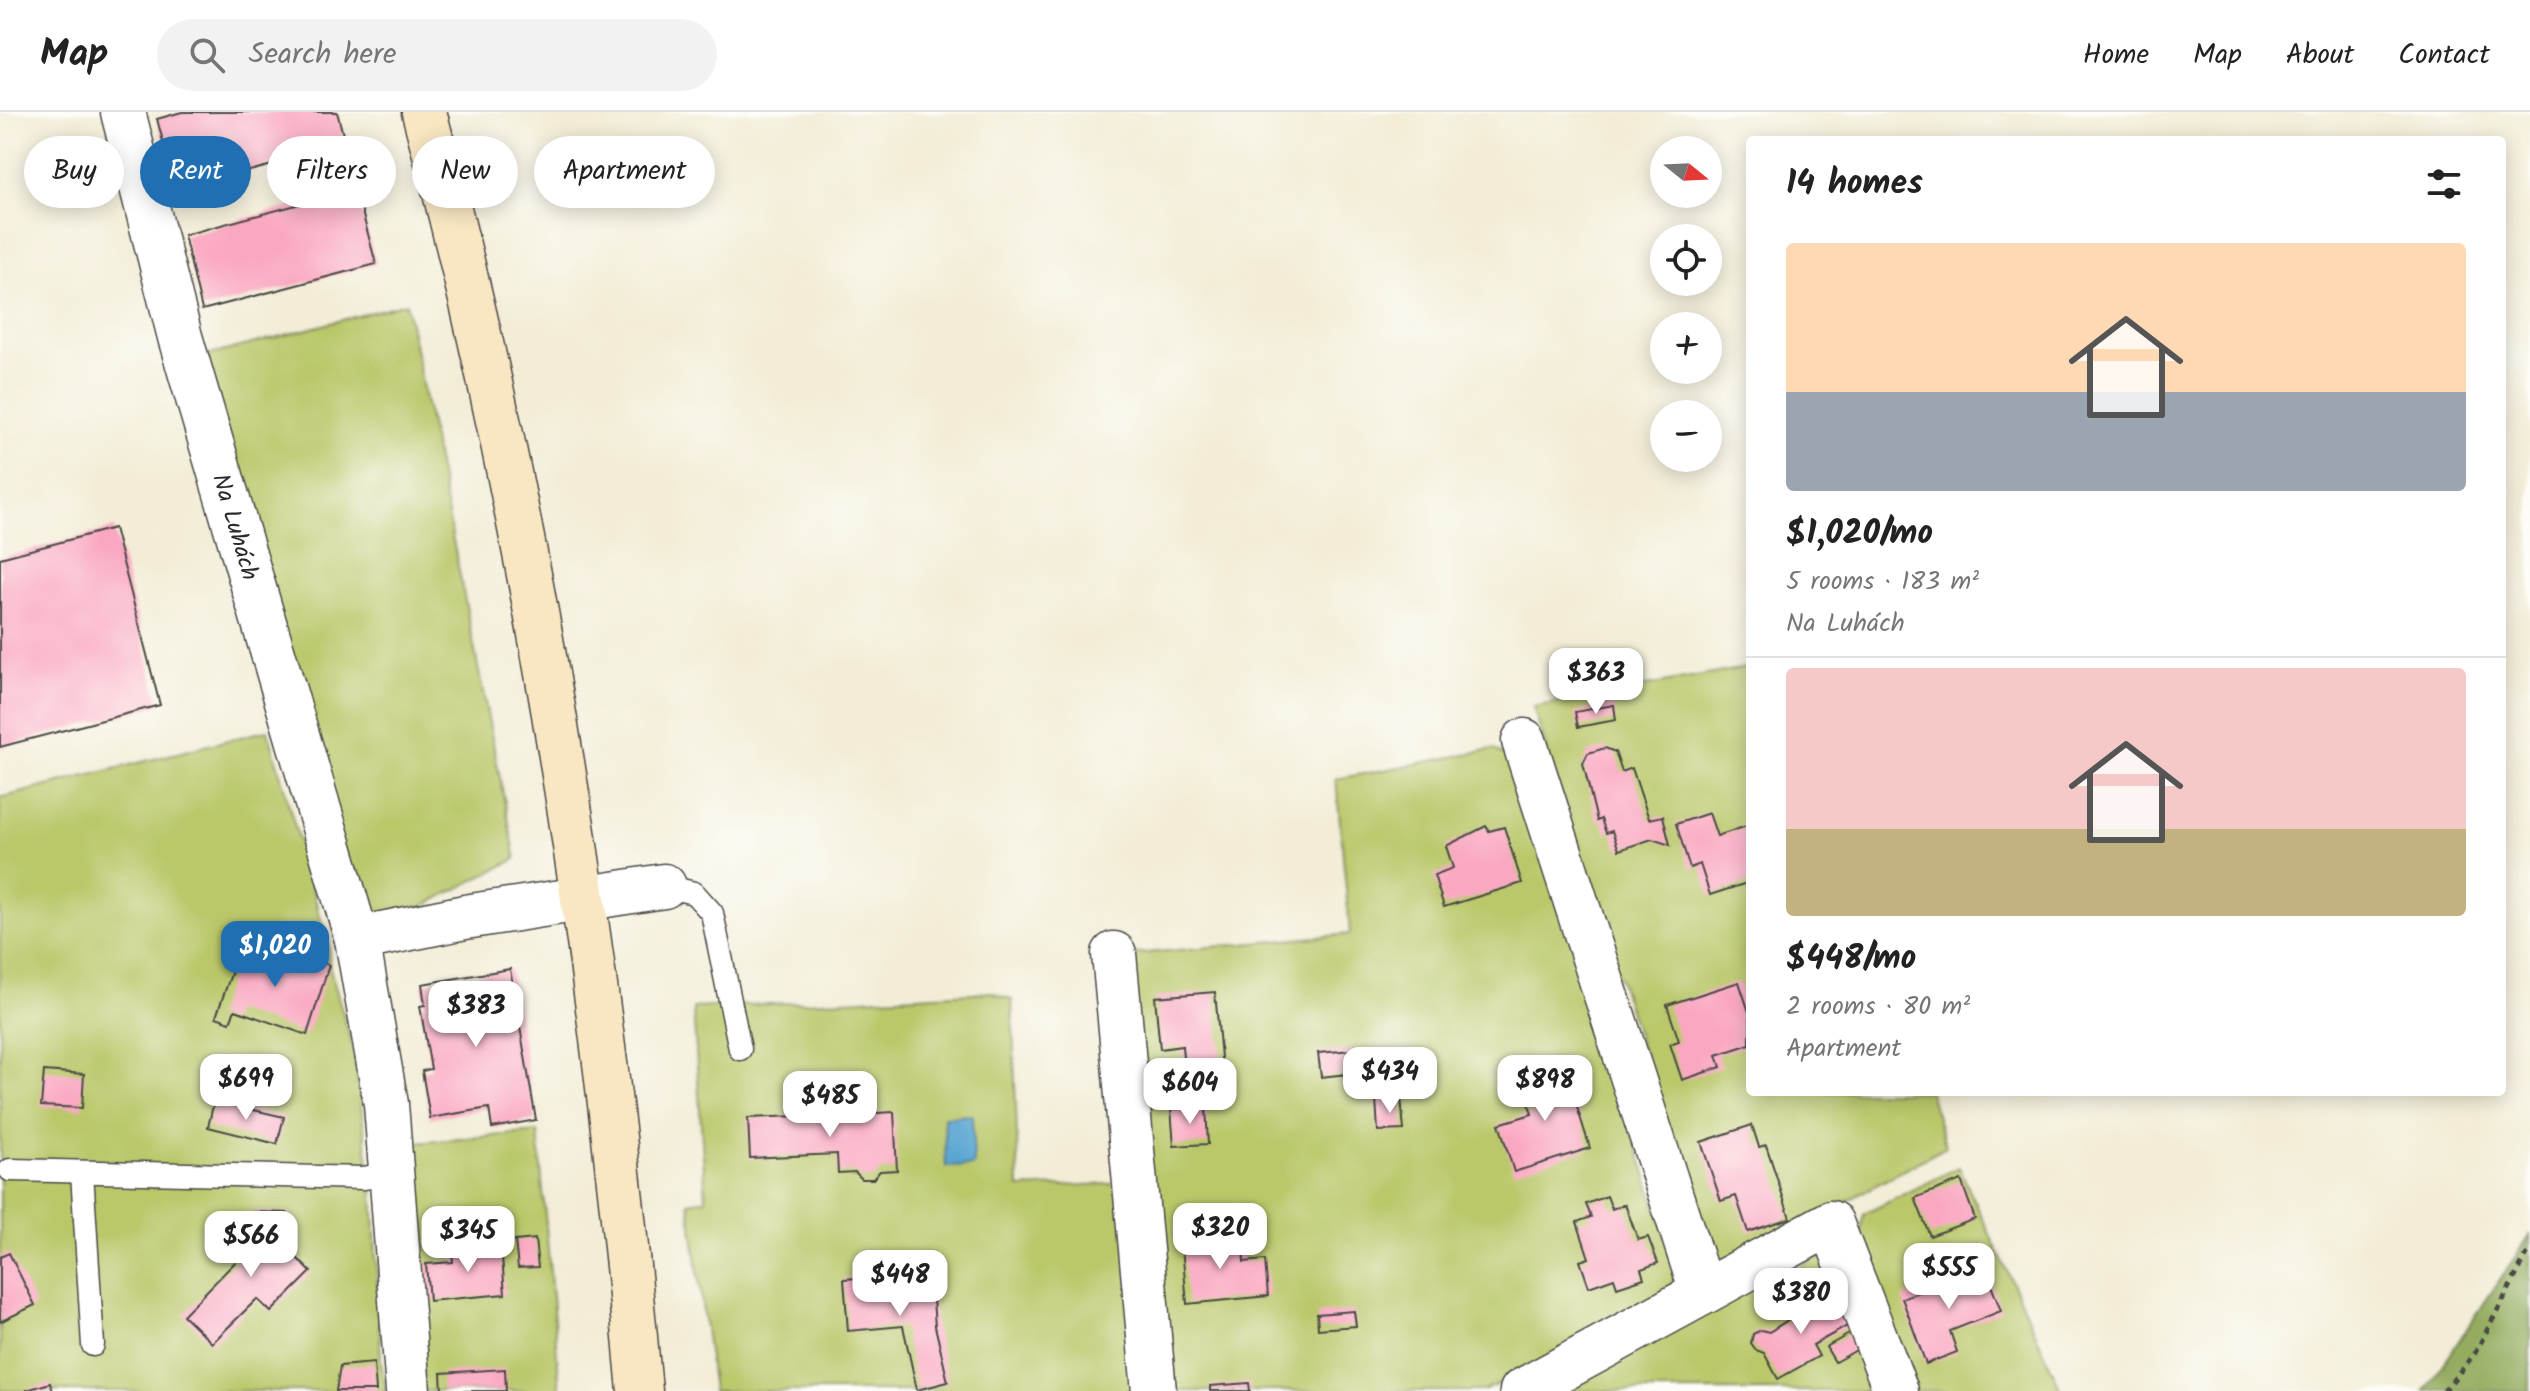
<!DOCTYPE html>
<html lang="en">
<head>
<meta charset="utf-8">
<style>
  body { margin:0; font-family:Kalam,sans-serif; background:#f2f2f2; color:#222; height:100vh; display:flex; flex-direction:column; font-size:30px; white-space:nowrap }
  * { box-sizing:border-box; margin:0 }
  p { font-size:26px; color:#767676 }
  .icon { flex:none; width:44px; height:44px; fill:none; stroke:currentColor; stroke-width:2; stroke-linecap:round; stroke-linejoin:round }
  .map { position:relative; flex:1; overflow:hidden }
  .details { position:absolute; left:1746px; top:24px; width:760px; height:960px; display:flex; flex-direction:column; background:#fff; border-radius:8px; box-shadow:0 4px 20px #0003 }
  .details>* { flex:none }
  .banner { position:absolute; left:24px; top:24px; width:760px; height:72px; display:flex; gap:16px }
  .needle { width:52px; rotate:108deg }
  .fabs { position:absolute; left:1650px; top:24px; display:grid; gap:16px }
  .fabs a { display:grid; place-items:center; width:72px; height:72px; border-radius:50%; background:#fff; box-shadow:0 4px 20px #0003; font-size:40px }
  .price { position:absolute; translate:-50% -68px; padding:0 18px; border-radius:16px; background:#fff; color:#222; font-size:26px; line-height:52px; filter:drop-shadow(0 2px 4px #0008) }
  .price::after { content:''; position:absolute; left:50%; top:48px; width:24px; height:18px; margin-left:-12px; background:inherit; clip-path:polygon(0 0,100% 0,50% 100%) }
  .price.on { background:#1f6fb2; color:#fff }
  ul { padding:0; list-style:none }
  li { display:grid; align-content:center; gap:16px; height:424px; padding:0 40px }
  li+li { border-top:2px solid #e0e0e0 }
  li span { display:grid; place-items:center; height:248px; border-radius:8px; color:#555 }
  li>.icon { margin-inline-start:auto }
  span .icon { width:144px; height:144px; fill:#fffc; stroke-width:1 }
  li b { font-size:34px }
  h2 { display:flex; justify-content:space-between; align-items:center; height:96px; padding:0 40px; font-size:34px }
  .tag { padding:0 28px; border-radius:36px; background:#fff; box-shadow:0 4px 20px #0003; font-size:28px; line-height:72px }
  .tag.on { background:#1f6fb2; color:#fff }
  header { display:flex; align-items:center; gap:48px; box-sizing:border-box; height:112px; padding:0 40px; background:#fff; border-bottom:2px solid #e0e0e0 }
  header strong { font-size:38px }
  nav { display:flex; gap:44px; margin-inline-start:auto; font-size:28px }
  .search { width:560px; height:72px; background:#f2f2f2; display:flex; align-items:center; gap:20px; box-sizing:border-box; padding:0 28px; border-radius:44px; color:#767676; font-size:30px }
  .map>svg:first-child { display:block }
  .green { fill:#bac86a; stroke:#727a4a; stroke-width:2 }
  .forest { fill:#93ac5e; stroke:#5f6c44; stroke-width:2 }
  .water { fill:#59a5d2; stroke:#42687e; stroke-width:2 }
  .building { fill:#faa8c1 }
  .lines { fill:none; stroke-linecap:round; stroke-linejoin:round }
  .service-casing { stroke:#494845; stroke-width:25 }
  .minor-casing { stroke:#494845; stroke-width:47 }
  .secondary-casing { stroke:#494845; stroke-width:47 }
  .path { stroke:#494845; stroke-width:5; stroke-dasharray:6 6; stroke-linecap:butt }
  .service { stroke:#fff; stroke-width:22 }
  .minor { stroke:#fff; stroke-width:44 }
  .secondary { stroke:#f9e7c3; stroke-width:44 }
  .labels { text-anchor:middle; stroke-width:6; stroke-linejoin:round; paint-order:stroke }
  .street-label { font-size:24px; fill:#2b2b2b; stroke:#fdfcf7 }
</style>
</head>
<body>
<header>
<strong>Map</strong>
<div class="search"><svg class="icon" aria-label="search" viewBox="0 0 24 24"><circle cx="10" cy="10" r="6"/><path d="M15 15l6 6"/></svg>Search here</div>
<nav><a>Home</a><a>Map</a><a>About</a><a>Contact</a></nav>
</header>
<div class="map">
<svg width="2530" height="1279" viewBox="0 0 2530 1279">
  <rect width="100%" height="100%" fill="#fdfcf7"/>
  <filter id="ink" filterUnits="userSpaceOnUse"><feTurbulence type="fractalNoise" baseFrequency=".0125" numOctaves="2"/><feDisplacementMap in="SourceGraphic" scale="16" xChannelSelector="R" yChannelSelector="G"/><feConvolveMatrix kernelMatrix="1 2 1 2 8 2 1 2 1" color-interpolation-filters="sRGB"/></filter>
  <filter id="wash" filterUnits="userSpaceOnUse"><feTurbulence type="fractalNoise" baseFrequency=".006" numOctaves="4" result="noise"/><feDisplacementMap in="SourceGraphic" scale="32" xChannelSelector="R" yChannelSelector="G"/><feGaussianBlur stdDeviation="1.8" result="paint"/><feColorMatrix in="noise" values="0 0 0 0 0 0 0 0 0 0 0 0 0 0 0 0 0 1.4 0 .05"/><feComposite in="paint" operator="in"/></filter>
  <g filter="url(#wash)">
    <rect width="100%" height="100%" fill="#f3edd7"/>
    <g class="green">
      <polygon points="406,191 516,747 396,808 354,793 206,244"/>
      <polygon points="1750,555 1750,980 1929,980 1946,1035 1713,1162 1533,595"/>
      <polygon points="268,618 329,837 329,853 353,937 373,1080 381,1250 386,1279 0,1279 0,686"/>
      <polygon points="1493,637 1515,651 1677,1160 1664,1188 1580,1235 1483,1279 1167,1279 1125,843 1350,822 1336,667"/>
      <polygon points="991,880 1012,888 1019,1076 1127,1071 1144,1279 713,1279 689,1090 706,1087 693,896"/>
      <polygon points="538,1020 560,1279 424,1279 405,1032"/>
      <polygon points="1959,1055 2062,1279 1907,1279 1857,1137 1864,1102"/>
      <polygon points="1828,1144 1882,1279 1548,1279 1757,1170 1760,1177 1815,1146"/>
    </g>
    <polygon class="forest" points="2530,1123 2530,1279 2425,1279"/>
    <polygon class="water" points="972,1003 974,1054 946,1055 944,1005"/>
    <g id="blocks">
      <g class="building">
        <polygon points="182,0 337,0 346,34 176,78 157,7"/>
        <polygon points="356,77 376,152 202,198 184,123"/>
        <polygon points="114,416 160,593 0,635 0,446"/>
        <polygon points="1614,593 1616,608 1578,615 1575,600"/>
        <polygon points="1605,636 1615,640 1622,660 1632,656 1649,707 1663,704 1670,733 1652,727 1619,738 1612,719 1606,721 1601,707 1597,709 1583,651 1588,641"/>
        <polygon points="1709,701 1717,724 1750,713 1750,770 1710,783 1700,752 1690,756 1676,712"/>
        <polygon points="1486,714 1489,719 1504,715 1522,771 1444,795 1434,763 1453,756 1446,734"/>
        <polygon points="272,832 329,853 307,923 235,898 230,910 216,905 239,839 266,848"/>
        <polygon points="510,857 536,1008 492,1016 489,996 430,1006 422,959 431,957 420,894 425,893 422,872"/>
        <polygon points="1739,870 1750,903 1750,932 1717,943 1721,955 1682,968 1670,932 1679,929 1667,893"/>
        <polygon points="1215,880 1223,967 1185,971 1182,934 1160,937 1155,885"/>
        <polygon points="1353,938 1356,961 1321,965 1318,941"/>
        <polygon points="1564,954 1590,1036 1514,1060 1499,1012 1532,1002 1521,967"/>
        <polygon points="44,959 84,962 82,996 41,994"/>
        <polygon points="1401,986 1404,1018 1378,1019 1376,987"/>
        <polygon points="214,989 284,1005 277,1032 208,1015"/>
        <polygon points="859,994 870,994 877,1001 894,1000 897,1058 880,1059 873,1067 862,1067 855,1060 838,1061 837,1042 750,1046 748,1006 853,1002"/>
        <polygon points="1206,994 1208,1032 1174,1034 1171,997"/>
        <polygon points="1752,1013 1759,1035 1766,1033 1790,1106 1748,1120 1736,1084 1721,1089 1701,1030"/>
        <polygon points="1961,1068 1975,1107 1930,1124 1915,1086"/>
        <polygon points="1607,1084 1612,1097 1625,1092 1638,1128 1648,1125 1658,1151 1641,1157 1644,1166 1617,1175 1614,1166 1589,1175 1580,1149 1589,1146 1577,1110 1591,1105 1586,1092"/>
        <polygon points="253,1100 287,1101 287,1136 311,1160 271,1200 257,1187 212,1231 183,1203 253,1132"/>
        <polygon points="1218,1119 1220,1137 1243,1134 1244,1150 1265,1148 1268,1184 1187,1192 1181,1123"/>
        <polygon points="535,1127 538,1155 518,1156 515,1129"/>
        <polygon points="494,1129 494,1134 501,1133 505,1182 429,1189 426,1152 453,1150 452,1137 481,1135"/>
        <polygon points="9,1141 35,1193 0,1210 0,1145"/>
        <polygon points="1984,1155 2001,1199 1950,1219 1957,1240 1926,1252 1902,1186"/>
        <polygon points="931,1161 935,1214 948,1270 917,1278 903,1214 848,1219 844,1167"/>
        <polygon points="1833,1180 1851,1212 1813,1233 1819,1244 1778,1267 1764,1241 1756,1238 1751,1231 1753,1222 1761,1218 1769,1220"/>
        <polygon points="1354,1199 1356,1214 1318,1217 1317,1202"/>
        <polygon points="1851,1221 1860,1236 1835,1250 1826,1235"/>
        <polygon points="374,1251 376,1279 336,1279 340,1254"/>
        <polygon points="505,1257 506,1279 442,1279 441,1261"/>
        <polygon points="50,1271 53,1279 27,1279 27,1278"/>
        <polygon points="1249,1271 1250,1279 1210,1279 1210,1274"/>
      </g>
    </g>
  </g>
  <g filter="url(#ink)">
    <use href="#blocks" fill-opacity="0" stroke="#494845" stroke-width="2"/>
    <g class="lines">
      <defs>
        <g id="service">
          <polyline points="664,774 694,781 712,801 740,937"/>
          <polyline points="10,1058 363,1066 392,1062"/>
          <polyline points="82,1061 93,1233"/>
        </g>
        <g id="minor">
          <path id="s1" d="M123,0L180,225L357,827L386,992L408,1279"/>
          <polyline points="1524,629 1702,1180"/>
          <polyline points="357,827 465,805 664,774"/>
          <polyline points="1114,842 1154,1279"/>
          <polyline points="1522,1279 1831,1111 1896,1279"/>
        </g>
        <path id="secondary" d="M424,0C535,413 602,853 640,1279"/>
      </defs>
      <use href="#service" class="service-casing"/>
      <use href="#minor" class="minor-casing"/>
      <use href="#secondary" class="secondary-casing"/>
      <polyline class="path" points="2444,1279 2475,1241 2530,1137"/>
      <use href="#service" class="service"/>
      <use href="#minor" class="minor"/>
      <use href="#secondary" class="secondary"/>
    </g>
  </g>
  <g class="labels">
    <g class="street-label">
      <text dy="8" stroke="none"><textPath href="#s1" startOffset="430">Na Luhách</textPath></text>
    </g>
  </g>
</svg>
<div class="fabs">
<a><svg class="needle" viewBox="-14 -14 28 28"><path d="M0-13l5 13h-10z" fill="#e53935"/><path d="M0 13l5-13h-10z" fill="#767676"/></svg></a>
<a><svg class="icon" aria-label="locate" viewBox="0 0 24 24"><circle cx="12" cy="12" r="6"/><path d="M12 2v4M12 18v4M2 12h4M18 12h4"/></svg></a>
<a>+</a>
<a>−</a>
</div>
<b class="price" style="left:1596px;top:604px">$363</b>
<b class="price on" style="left:275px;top:877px">$1,020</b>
<b class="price" style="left:476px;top:937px">$383</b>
<b class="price" style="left:1390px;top:1003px">$434</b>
<b class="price" style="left:246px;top:1010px">$699</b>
<b class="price" style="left:1545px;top:1011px">$898</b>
<b class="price" style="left:1190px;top:1014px">$604</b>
<b class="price" style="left:830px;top:1027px">$485</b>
<b class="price" style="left:1220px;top:1159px">$320</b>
<b class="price" style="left:468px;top:1162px">$345</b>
<b class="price" style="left:251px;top:1167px">$566</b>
<b class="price" style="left:1949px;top:1199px">$555</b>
<b class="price" style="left:900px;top:1206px">$448</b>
<b class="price" style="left:1801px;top:1224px">$380</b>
<div class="banner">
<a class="tag">Buy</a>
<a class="tag on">Rent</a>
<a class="tag">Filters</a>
<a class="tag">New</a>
<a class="tag">Apartment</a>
</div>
<section class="details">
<h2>14 homes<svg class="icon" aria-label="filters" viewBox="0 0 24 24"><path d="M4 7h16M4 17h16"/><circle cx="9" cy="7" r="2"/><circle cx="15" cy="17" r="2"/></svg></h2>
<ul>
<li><span style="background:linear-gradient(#ffd9b3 60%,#9aa5b1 0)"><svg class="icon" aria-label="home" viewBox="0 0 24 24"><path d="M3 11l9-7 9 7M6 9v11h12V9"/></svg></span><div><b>$1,020/mo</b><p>5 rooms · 183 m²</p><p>Na Luhách</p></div></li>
<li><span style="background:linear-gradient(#f6c9c9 65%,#c2b280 0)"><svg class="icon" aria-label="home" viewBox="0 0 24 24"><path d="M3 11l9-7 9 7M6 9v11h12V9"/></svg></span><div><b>$448/mo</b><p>2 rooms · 80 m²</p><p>Apartment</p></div></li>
</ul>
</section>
</div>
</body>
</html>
